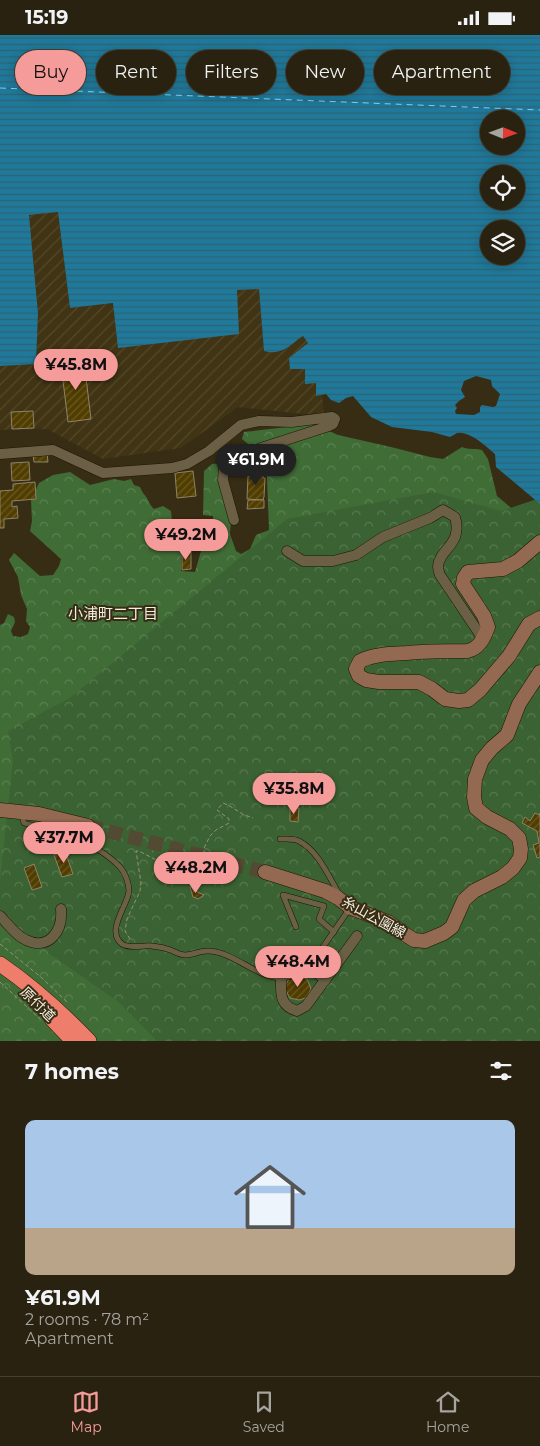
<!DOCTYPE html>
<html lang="en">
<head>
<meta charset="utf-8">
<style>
  body { margin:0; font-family:Montserrat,"Noto Sans JP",sans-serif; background:#312a19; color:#f1f3f6; height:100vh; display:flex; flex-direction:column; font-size:19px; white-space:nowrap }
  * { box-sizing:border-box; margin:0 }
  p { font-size:16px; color:#a5a49f }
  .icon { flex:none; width:28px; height:28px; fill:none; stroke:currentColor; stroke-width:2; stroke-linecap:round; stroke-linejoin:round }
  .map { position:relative; height:1006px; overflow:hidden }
  .sheet { display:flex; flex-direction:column; background:#292210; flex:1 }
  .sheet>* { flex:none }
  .hud { position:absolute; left:15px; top:15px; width:510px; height:45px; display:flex; gap:10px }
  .needle { width:32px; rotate:91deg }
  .fabs { position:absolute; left:480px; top:75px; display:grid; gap:10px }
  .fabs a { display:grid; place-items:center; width:45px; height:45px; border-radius:50%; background:#292210; box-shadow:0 2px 12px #0003,0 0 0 1px #453f30; font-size:25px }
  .price { position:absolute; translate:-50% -42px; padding:0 11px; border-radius:18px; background:#f59b99; color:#111; font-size:16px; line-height:32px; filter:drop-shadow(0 1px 2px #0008) }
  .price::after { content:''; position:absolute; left:50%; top:30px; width:15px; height:11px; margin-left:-8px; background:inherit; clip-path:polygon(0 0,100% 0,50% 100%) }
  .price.selected { background:#222; color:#fff }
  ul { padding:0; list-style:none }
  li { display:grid; align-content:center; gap:10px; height:265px; padding:0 25px }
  li span { display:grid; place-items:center; height:155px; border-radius:10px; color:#555 }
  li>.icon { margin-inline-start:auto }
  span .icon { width:90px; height:90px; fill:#fffc; stroke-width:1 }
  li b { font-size:21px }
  h2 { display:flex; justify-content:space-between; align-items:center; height:60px; padding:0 25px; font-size:21px }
  .tag { padding:0 18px; border-radius:22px; background:#292210; box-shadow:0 2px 12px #0003,0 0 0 1px #453f30; font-size:18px; line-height:45px }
  .tag.selected { background:#f59b99; color:#111 }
  .status { display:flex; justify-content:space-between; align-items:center; height:35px; padding:0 25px; background:#292210; direction:ltr }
  .status svg { height:14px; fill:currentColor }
  .tab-bar { display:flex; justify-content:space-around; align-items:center; height:70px; border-top:1px solid #453f30; background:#292210; font-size:14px; color:#a5a49f }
  .tab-bar a { display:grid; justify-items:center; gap:2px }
  .tab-bar .selected { color:#f59b99 }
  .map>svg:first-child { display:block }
  .industrial { fill:url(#industrial-furrows) }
  .forest { fill:url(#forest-crowns) }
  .park { fill:url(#park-crowns) }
  .water { fill:url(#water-rules); fill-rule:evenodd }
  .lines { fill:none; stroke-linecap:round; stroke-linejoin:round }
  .ferry { stroke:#7ad2f9; stroke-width:1; stroke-dasharray:6 5; stroke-linecap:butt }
  .building { fill:url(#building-hatch); stroke:#8e8368 }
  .secondary-tunnel { stroke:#534a33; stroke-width:14; stroke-dasharray:14 7; stroke-linecap:butt }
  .lane-casing { stroke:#1e1500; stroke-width:6 }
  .street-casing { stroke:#1e1500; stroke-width:11 }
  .secondary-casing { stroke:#1e1500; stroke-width:15 }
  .highway-casing { stroke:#1e1500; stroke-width:16 }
  .path { stroke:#99917e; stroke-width:1; stroke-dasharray:4 2.5; stroke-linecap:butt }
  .lane { stroke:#6b6046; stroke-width:5 }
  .street { stroke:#6b6046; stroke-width:10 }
  .secondary { stroke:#936951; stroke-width:14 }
  .highway { stroke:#ef7d6c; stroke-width:15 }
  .labels { text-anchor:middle; stroke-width:4; stroke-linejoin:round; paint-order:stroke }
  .street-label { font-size:14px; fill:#f4eedf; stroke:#372d15 }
  .neighbourhood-label { font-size:15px; fill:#f4eedf; stroke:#372d15 }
</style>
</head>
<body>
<div class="status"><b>15:19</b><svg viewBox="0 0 49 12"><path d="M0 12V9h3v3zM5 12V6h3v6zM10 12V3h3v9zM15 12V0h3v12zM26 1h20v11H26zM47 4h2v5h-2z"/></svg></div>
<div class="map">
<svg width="540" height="1006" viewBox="0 0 540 1006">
  <defs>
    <pattern id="industrial-furrows" width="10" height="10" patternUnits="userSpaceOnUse" patternTransform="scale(1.25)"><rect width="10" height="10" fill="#403414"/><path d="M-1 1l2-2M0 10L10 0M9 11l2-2" fill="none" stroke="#53482a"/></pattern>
    <pattern id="forest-crowns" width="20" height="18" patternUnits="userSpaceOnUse" patternTransform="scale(1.25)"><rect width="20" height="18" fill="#406c36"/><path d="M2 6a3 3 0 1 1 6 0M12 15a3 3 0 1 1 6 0" fill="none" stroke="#5c8153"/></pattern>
    <pattern id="park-crowns" width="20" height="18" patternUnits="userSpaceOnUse" patternTransform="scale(1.25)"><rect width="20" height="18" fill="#3b6232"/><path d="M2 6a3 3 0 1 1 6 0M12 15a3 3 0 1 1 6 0" fill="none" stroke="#58794f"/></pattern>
    <pattern id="water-rules" width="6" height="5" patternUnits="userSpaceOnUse" patternTransform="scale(1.25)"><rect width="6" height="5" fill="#1e799b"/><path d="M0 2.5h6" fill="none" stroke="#316273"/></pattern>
    <pattern id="building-hatch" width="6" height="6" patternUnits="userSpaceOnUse" patternTransform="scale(1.25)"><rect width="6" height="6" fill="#503d00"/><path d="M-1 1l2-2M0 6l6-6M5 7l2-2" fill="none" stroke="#6a5925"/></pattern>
  </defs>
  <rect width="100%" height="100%" fill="#372d15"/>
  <polygon class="industrial" points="58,177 70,273 236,255 259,254 264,316 281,317 303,301 308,308 289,323 291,334 305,334 316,348 317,361 322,360 324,381 238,372 181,413 103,424 47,394 0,395 0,331 36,329 38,278 29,180"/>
  <path class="forest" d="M314,389L338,400L391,412L430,422L443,424L462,412C469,415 475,413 482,415L488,424L497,461L516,477L540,1006H0V590L4,588L8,579L14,582L15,587L11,596L13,601L21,602L28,599L30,592L26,586L27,574L21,560L18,542L9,525L14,518L40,541L53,540L59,531L61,524L30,496L32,486L31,465L39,448L53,440L70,437L90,450L114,444L124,446L131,444L134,450L140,452C143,460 145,459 148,465C150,469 151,471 154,474L163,471L171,476L174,509L181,516V536L195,537L201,516L213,509V481L203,480L204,436L212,429L223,428L231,486L230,499L236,516L241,519L250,514L256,500L269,495L267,442L261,434L249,432L248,409L242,404L244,397Z"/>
  <polygon class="park" points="433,457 501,476 540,463 540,1006 157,1006 120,968 0,884 0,846 13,726 8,696 70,663 287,484"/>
  <path class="water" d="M0,0H540V469L496,432L495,419C487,412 469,395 457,398C455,399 452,401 450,402L432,397L392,392L371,382L353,361L346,363L339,368L331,365L326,359L316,361V348L305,349V334H290L289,323L308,308L303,301C289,310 283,321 264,316L259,254L237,255L239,299L118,313L113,268L70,273L58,177L29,180L38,278L36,329L0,331ZM489,84H516V111H489ZM489,139H516V166H489ZM489,194H516V221H489ZM476,341L491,345L492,351L500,359L496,371L493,372L482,370L480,372V377L474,380L456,379L455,376L457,373L455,370L459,366L465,362L461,355L464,346Z"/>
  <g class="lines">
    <polyline class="ferry" points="0,53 540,75"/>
  </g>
  <g class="building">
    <polygon points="84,326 91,384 68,387 61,329"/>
    <polygon points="33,376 34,393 12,394 11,377"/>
    <polygon points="47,418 48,427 34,427 33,419"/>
    <polygon points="29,427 30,445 12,446 11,428"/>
    <polygon points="257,434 263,434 263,443 265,443 264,462 263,465 247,464 248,441 257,441"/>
    <polygon points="193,436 196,461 177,463 175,438"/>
    <polygon points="35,447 36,464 12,466 12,472 17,471 18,483 4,484 4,493 0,493 0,456 13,455 13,449"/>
    <polygon points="248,465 264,465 264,473 247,474"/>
    <polygon points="181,488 191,488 191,497 195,497 195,505 181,505"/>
    <polygon points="182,517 191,517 191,534 182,535"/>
    <polygon points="290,773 299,773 298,787 290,786"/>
    <polygon points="535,778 539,780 540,778 540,822 537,823 533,810 539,808 537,796 522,788 525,782 530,786"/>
    <polygon points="65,816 73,839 62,842 54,820"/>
    <polygon points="34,829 42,852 32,855 24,833"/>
    <polygon points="190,852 192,852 193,855 204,860 198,864 196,863 193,862"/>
    <polygon points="297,940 307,944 311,954 306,963 299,965 290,963 284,952 290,943"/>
  </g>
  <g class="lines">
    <polyline class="secondary-tunnel" points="88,791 265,837"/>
    <defs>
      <g id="lane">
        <path d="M24,779L23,785L24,788C32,791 39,790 47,792C72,799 101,813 119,831C125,837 129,848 129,856C128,870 105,896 122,909C130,914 143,910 152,911C157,912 162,912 167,914C173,915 178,920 185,920C193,920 199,916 207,916C231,915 257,943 281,943C294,943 305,934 314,925L350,873"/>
        <path d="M280,804C286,804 294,803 299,806C318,816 328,840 338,857V861"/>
        <polyline points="296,892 283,860 324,871 319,884 334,897"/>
      </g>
      <g id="street">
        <polyline points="0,419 53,415 103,438 172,433 187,429 209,416 241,390 259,386 292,387 332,382 335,384 333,389 329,391 233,422 224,432 223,445 234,485"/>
        <path d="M287,516L303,526H333L356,520L383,502L430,483L443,475L455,482C463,510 440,513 438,531C438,534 439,537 440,540L483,604"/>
        <path d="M0,881C8,889 16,901 26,905C49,916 63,896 61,874"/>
        <polyline points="309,931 325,945 357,901"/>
        <path d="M281,943C281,959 279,970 297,976L306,971L325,945"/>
      </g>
      <g id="secondary">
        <path d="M540,507L518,526L503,534L468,537L464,543L463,549L484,581L488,592C484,603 479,614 467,616C447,616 427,616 407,618C391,619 375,619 360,626L356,634L359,641L366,645L379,647H419L432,654L445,664L459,666L468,665L480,655L509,621L529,589L540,583"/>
        <polyline points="0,775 39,779 88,791"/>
        <polyline points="265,837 325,856 338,863 351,873 388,887 403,898 414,905 425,906 444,898 452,892 464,865 474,856 502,842 513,833 520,823 521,814 519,803 510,794 487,782 476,773 474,762 475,744 482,725 492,713 507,700 519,669 540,637"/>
      </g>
      <g id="highway">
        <path d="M0,929C32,951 62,978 89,1006"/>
        <polyline points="52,984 73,1006"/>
      </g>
    </defs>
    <use href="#lane" class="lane-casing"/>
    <use href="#street" class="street-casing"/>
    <use href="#secondary" class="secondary-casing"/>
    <use href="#highway" class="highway-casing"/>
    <g class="path">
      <path d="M130,904L125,896L127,884L140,856L141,848L136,816H139L196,846L200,830L204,823V813L210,801L216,795L229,788V784L217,775L223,768C231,771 234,774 241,778C245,781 249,781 253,783"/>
      <polyline points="0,909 42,943 67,967"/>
      <polyline points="0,947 40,984"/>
    </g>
    <use href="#lane" class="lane"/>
    <use href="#street" class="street"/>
    <use href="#secondary" class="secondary"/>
    <use href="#highway" class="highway"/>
  </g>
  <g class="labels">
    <g class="street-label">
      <text transform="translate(374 882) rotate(29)" y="5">糸山公園線</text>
      <text transform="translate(38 969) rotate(44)" y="5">原付道</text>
    </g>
    <g class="neighbourhood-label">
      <text x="113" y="584">小浦町二丁目</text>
    </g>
  </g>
</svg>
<div class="fabs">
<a><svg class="needle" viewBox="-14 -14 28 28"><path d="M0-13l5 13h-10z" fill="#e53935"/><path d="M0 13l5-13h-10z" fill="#a5a49f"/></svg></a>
<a><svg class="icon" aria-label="locate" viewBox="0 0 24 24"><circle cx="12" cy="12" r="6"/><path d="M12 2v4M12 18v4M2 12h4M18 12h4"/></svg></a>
<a><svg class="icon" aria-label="layers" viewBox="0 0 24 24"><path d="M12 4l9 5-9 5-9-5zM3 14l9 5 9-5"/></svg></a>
</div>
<b class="price" style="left:76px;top:356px">¥45.8M</b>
<b class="price selected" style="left:256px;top:451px">¥61.9M</b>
<b class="price" style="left:186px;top:526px">¥49.2M</b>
<b class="price" style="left:294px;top:780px">¥35.8M</b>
<b class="price" style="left:64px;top:829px">¥37.7M</b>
<b class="price" style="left:196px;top:859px">¥48.2M</b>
<b class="price" style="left:298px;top:953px">¥48.4M</b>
<div class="hud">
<a class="tag selected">Buy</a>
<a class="tag">Rent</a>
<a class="tag">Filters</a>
<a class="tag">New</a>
<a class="tag">Apartment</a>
</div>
</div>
<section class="sheet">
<h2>7 homes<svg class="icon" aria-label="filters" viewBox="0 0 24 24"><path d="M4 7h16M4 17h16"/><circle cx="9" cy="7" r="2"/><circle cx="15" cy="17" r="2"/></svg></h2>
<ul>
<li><span style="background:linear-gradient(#a9c7e8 70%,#b9a48a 0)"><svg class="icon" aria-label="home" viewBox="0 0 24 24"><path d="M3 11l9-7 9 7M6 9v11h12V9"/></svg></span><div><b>¥61.9M</b><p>2 rooms · 78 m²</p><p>Apartment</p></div></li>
</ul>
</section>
<nav class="tab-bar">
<a class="selected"><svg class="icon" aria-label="map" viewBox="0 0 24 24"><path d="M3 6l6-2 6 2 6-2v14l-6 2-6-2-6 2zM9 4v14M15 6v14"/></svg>Map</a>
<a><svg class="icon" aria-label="saved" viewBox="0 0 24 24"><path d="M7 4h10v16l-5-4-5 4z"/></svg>Saved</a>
<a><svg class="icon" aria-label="home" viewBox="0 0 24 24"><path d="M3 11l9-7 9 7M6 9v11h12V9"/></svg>Home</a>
</nav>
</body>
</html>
